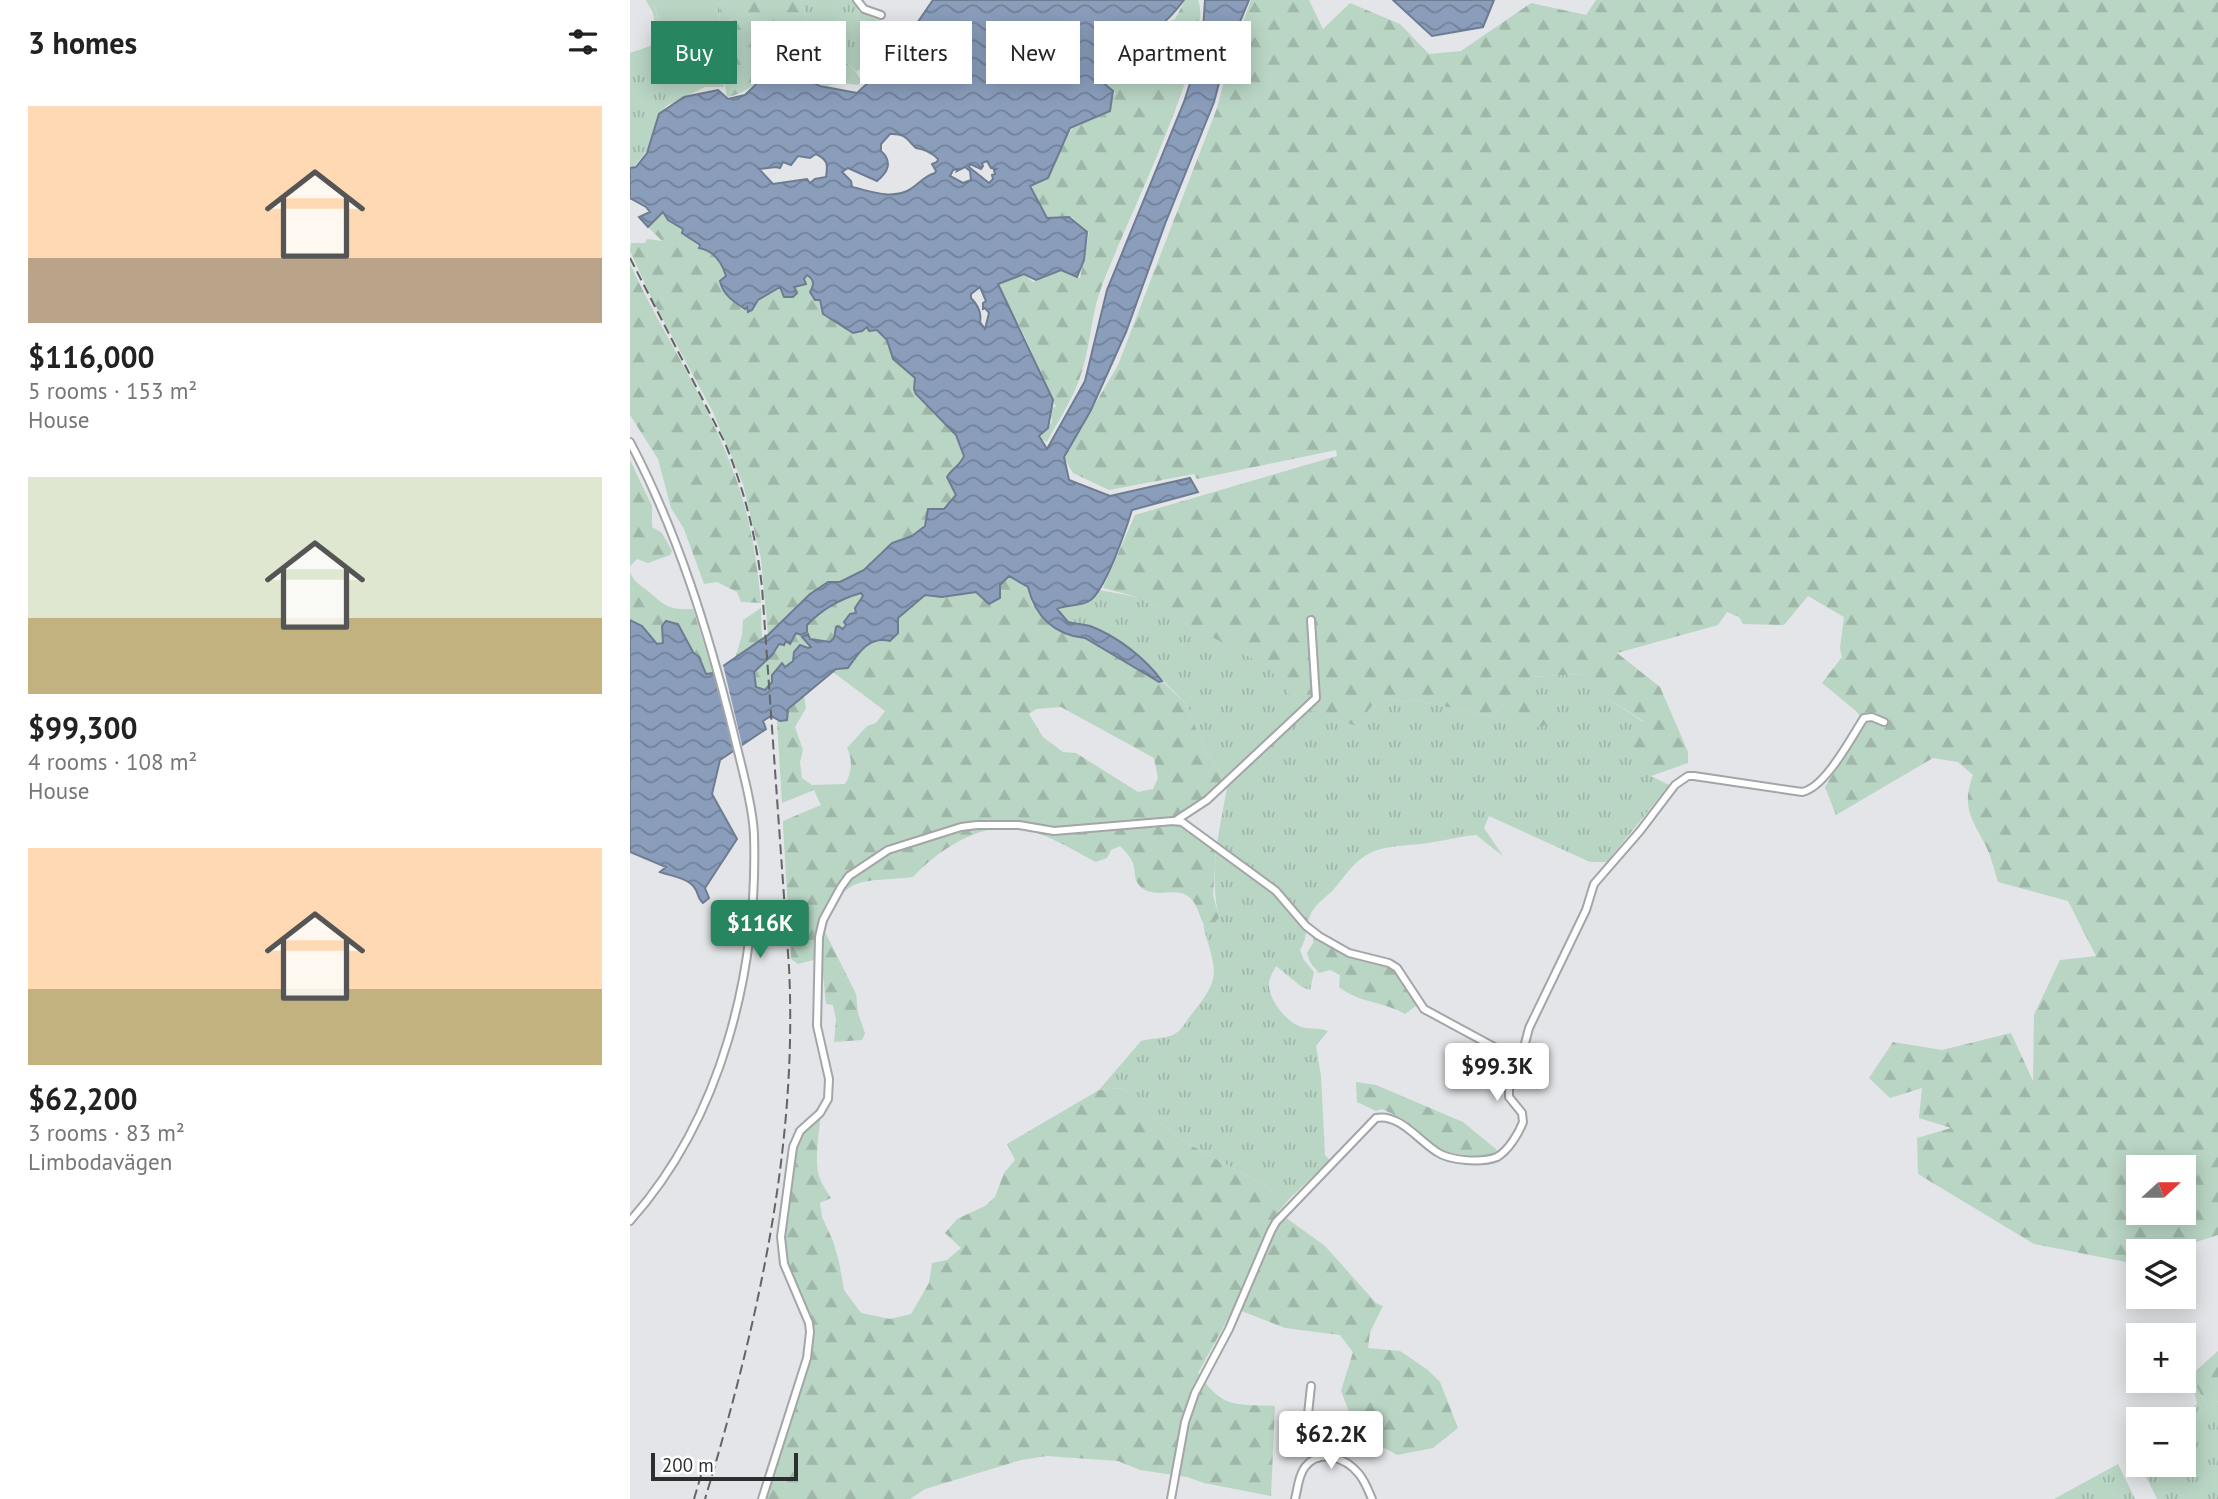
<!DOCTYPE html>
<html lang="en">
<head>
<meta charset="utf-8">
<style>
  body { margin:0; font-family:"PT Sans",sans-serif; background:#f6f6f6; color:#222; height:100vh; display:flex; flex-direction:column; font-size:26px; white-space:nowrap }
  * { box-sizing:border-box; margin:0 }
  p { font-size:23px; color:#767676 }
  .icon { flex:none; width:38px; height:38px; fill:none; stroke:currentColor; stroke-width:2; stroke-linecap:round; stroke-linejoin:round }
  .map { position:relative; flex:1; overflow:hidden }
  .side { display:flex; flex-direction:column; background:#fff; width:630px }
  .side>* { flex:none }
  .hud { position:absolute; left:21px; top:21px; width:665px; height:63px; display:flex; gap:14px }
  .needle { width:46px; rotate:69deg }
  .controls { position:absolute; left:1496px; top:1155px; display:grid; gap:14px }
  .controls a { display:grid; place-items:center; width:70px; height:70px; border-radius:0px; background:#fff; box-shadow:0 4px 18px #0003; font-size:35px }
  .scale { position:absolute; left:21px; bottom:18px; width:147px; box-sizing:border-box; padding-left:7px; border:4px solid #2d2e2f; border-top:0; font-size:19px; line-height:24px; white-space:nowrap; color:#2d2e2f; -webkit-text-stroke:5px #fff; paint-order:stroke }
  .price { position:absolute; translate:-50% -60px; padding:0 16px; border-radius:7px; background:#fff; color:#222; font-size:23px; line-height:46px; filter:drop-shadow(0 2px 4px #0008) }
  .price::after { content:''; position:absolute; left:50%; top:42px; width:21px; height:16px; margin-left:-10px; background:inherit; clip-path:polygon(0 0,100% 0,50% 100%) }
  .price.selected { background:#27865f; color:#fff }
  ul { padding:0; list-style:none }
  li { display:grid; align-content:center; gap:14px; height:371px; padding:0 28px }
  li span { display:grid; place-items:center; height:217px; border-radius:0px; color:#555 }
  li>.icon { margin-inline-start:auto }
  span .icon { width:126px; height:126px; fill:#fffc; stroke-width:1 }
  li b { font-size:30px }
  h2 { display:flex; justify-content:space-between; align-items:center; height:84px; padding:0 28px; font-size:30px }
  .tag { padding:0 24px; border-radius:0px; background:#fff; box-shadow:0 4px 18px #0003; font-size:24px; line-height:63px }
  .tag.selected { background:#27865f; color:#fff }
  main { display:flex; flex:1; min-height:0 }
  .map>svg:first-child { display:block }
  .grass { fill:url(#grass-tufts) }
  .forest { fill:url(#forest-firs); fill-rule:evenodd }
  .green { fill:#b9d5c4 }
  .water { fill:url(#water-waves); stroke:#6e7c92; stroke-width:2; fill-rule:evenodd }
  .pier { fill:#e3e5e8 }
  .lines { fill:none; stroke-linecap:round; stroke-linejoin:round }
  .minor-casing { stroke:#a4a5a8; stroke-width:10 }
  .minor { stroke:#fff; stroke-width:6 }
  .rail { stroke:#626465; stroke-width:2; stroke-dasharray:10 5; stroke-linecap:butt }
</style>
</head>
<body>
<main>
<section class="side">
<h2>3 homes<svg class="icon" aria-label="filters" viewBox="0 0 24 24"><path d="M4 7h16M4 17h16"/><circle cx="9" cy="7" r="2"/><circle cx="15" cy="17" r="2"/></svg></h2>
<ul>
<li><span style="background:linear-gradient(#ffd9b3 70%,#b9a48a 0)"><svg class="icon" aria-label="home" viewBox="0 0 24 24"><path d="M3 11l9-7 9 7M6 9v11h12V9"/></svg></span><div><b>$116,000</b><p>5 rooms · 153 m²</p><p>House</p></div></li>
<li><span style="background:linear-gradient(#dfe7d0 65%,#c2b280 0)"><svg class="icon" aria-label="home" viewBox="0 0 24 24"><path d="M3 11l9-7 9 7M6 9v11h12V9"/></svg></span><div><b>$99,300</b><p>4 rooms · 108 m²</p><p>House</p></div></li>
<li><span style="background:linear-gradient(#ffd9b3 65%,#c2b280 0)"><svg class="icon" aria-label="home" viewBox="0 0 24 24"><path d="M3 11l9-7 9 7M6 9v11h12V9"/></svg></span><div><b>$62,200</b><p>3 rooms · 83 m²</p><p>Limbodavägen</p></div></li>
</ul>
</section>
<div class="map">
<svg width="1588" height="1499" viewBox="0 0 1588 1499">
  <defs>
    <pattern id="grass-tufts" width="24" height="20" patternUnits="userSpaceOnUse" patternTransform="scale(1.75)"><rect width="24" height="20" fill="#b9d5c4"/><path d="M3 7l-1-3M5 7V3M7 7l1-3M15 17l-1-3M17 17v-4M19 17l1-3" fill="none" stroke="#9fb7a9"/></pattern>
    <pattern id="forest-firs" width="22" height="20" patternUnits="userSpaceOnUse" patternTransform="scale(1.75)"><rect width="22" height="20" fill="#b9d5c4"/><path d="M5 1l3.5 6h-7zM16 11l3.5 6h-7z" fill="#9fb7a9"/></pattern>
    <pattern id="water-waves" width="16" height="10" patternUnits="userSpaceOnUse" patternTransform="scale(1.75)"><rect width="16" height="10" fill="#8a9ebc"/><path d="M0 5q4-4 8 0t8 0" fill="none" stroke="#718199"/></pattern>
  </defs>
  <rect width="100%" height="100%" fill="#e3e5e8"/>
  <g class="grass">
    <path d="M16,0H20C31,15 27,29 33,46L86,39L88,0H93L90,3L89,39L94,87H75L36,106L26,121L17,150L4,167H0V53L29,43L23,13Z"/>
    <path d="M170,0H223L229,12L260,25L251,35L241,60L226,72C217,59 207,59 192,60Z"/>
    <path d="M469,590L507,597L639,667L669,706L751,694L769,702L785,700L863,717L872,706L878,711L900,677L953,674L979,699L1013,722L1003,738L1021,776L1039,785L977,862H960L859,816L854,828L873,856L846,835C831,836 818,840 803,842C782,847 754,843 735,856C721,865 713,879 702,891C696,897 687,903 683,910C675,921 679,936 670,950L674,960L684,972L680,990L672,987L646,966C643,972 638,980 639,987C641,1003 659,1026 676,1028C684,1029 690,1028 698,1031L686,1046L691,1076L695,1155L700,1160L659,1199L557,1143L524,1118L494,1088L469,1090L511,1041C521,1038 533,1039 543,1035C551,1031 556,1022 561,1015C594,975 585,971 573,925L578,930L589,918C578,872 590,828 598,783L574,749L557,705L514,661L456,625L437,622L427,609L460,601Z"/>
    <polygon points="1561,1375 1577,1407 1588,1401 1588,1499 1527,1499 1510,1465 1554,1465 1554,1419 1552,1419 1567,1404"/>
    <polygon points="1488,1464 1505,1499 1424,1499"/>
  </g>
  <g class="forest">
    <path d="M93,0H170L192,60C216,59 219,62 232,81L228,85L210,83L196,86L160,72L143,60C137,78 115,94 97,97L92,68L81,52L89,39L90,2Z"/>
    <path d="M555,0H568C587,43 488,238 470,291C460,320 460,352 449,380C442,401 427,422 417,442L410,438L422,422L420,408L426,407L395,337L367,284L394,274L403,282L427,269L450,278L459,233L442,217L417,218L400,186L443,128L475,114L485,93L471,81L469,68H474V63L487,59L490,42L503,31L517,38L530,25L545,19Z"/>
    <path d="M621,0H679L693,29L720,3L770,24L799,54L831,51L901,3L956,15L966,0H1588V1235L1538,1251H1508V1260L1501,1263L1404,1244L1288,1174L1287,1138L1321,1128L1289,1118L1292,1088L1260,1098L1239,1078L1263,1042L1312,1050L1381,1033L1403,1081L1404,1015L1430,960L1466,956L1438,901L1368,882C1364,869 1361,856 1355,844C1340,817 1332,805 1343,775L1328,762L1303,758L1206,815L1195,787L1235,722L1226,711L1192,683L1212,657L1210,648L1214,617L1178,596L1154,625L1113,624L1109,617L1097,612L1088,625L987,653L1030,687L1058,752V763L1021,776L1001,755L1003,738L1013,721L979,699L953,674L900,677L893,690L919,724L902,729L881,722L878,711L872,706L863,717L785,700L769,702L751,694L726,726L669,706L638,667L507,597L473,588L505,515L707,456L706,450L567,479L564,474L479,490L443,473L434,457L488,365L587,108L602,52ZM1508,1167H1554V1213H1508Z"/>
    <path d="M33,212C39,220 45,223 53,229C57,232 59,240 63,242C78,252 90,257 97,276L90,281C103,303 102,299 122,310L128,300L150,287L160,298L166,295L164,287L176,284L173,279L177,275L182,279L193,314L223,333H229L237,327L247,330L257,340L267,361L285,378L288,396L326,435L334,456L331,465L321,471L327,495L282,536L262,543L234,570L210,582H198L180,594L138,635L131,559L113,484L83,412L22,299L0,251L1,243H15L17,239L32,241L18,227Z"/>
    <path d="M0,264C33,335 79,402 105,476C120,517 127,560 131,603L111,602L107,592L87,582L74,584L54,529L41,508L28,459L0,415Z"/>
    <polygon points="0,460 22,506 22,527 32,533 42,551 40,555 18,563 7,559 0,566"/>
    <path d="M0,572C5,583 9,584 18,591C35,606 39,610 63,609L83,673L76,674L69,657L58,644L56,636L32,626L33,643L27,644L12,626L0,620Z"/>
    <path d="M379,576L398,587L402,604L441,636L455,638L529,682L532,681L557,705L574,749L598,783L572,808L555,815L547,824L586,849L583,895L589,918L578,930C569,921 570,906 559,897C547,886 526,899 512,888C503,881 506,873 503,863C500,856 495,851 490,846L481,850L477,858L466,862C441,849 415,832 387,828C349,823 308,850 283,877C232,883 211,872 195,932L226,994L228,1013L235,1033L232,1040L204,1042L206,1020L203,1005L196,1004L192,965L183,960L168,964L161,959L153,825V821L191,805L184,790L152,803L147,721L157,720L158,709L174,696L176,708L165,727L173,750L170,762L172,778L182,785L215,784C222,773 223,759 217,748L237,726L246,723L255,711L203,672L206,669L218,668C229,652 238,636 261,641L268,633V618L295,595L312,597L346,592L353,597ZM431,707L524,758L528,778L523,789L508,792L446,753L433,752L413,737L399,714L406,709Z"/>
    <path d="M231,593L233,596L225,608L226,614L222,613L216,625L200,643L180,639L178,635L181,646L178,648L173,645L163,661L155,667L152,664L142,675V682L135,690L126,687L124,672C134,661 143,646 156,641L160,644L166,633H172C185,611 207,601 231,593Z"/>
    <polygon points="131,608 132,639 105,659 112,635 113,620"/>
    <path d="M684,933L720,956L756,964L762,969L787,1005L775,1014C753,1001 731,1004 709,987L710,975L700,970L689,973L680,962L677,953L683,943Z"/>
    <polygon points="726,1082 746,1085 833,1122 867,1150 861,1156 852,1157 813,1152 771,1118 752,1109 746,1111 727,1102"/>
    <path d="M494,1088L524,1118L557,1143L659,1199L648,1212L695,1246L746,1303L753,1306L740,1332L738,1348L770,1351L798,1370L810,1382L828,1428L803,1448L767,1455L742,1441L720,1414L711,1391L723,1352L710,1335L655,1328L604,1308L568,1373C593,1409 604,1404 645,1406L641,1496L574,1483L557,1477L510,1470L488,1461L417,1456L391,1460L295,1489L280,1499H135L182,1340L154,1254L153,1236L164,1154L177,1125L191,1115C189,1130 185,1157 188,1172C190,1182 196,1190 201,1198L190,1203L192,1217L203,1241L209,1262L214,1290L231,1313L260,1319L281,1314L299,1283L302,1263L317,1260L331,1248L315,1233L327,1219L355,1206L365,1197L374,1173L385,1160L377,1144L469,1090Z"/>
    <polygon points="1588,1351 1588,1401 1577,1407 1561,1375"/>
  </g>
  <path class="green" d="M20,0H88L87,39L33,46C28,29 31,14 20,0Z"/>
  <g class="water">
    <path d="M303,0H554C539,20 524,36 498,35L487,59L478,61L474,68H469L471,81L483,91L480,111L440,128L418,178L400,186L417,218L439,217L457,232L454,260L447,277L431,270L406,280L394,274L368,284L423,400L418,428L409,436L417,449L455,381L477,290L554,102L572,46L575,0H619L597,53L584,102L535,224L496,332L461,410L434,457L439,480L480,496L560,478L568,492L502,510C496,529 475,592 459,601C450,607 436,604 427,609L438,622C445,624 452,624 460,626C487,636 515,658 532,681L529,682L455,638C424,635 405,616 398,587L379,576L370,585V598L359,604L346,592L312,597L295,595L268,618V633L260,641C239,636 229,652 218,668L206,669L158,709L157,720L150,721L141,716L133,721L136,729L90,760L82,794L107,839L75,888L79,898L73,903C67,898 69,893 64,887C57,878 41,876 30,872L36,867L0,852V620L12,626L27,644L33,643L32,626L36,621L48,624L63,652L69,657L76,674L83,673L138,635L180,594L198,582H210L234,570L262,543L282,536L295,526L298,509H314L326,495L317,477C322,468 330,466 334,456L326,435L286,394L284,389L285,378L263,359L257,340L247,330L239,331L237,327L232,331L223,333L193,314L190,300H185L180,292C184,285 185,280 177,275L174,279L176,284L164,287L167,293L163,297H154L150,287L128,300L122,310L118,312L117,307L115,309C104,302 93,295 90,281L96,276C92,262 84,251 69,248L70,245L52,233L53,229L38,220L33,212L18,227L9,217L20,212L16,207L0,198V168L6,167L17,153L29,114L54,97L88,90L98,99L115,95L146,65L190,86L227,93L241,80H262L276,62L274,42ZM260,134C276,133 277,140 286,148C295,149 301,152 308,159L307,162L302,164L306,171L305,173C293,176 288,186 277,191C259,199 240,191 222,187L221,181L212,172L218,168L247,181C258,172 263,162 251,151V144ZM186,154C198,160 198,164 196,177L185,179L180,183L177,179L143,184L129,169L146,167L150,168L153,162L161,165L168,156L180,158ZM357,161L361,168L366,169L364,170L365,174L362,175L363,179L359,183L339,167L340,164L351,169L353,166L352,163ZM335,167L340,171L341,180L333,183L320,176L323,170L328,169L327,171ZM350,287L356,301L353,303V309L355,308L359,313L355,329L350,322C352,312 348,305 341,298V294ZM231,593L233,596L225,608L226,613L220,614L214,622L216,625L213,629L208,626L206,627L204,638L200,642L180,639L178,634L172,637L181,647L178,648L170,645L164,652L163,661L155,667L152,663L142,675V682L135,690L126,687L124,672L142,655L149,644L154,645L156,641L160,644L166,633L171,635L177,632V625C192,609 210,599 231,593Z"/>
    <polygon points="763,0 864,0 853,27 802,36"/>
  </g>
  <polygon class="pier" points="93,665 113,749 104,755 84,668"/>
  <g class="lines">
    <defs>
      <g id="minor">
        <polyline points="227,0 234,9 251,15"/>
        <path d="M0,442C48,533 78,631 103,731C110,761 123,806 124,835C128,971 92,1118 0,1221"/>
        <polyline points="545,821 577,800 686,698 681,620"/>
        <polyline points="681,1386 678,1414 688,1458"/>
        <polyline points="132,1499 177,1358 180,1332 179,1323 154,1264 151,1237 163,1147 170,1131 190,1113 198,1099 199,1079 187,1026 189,937 193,920 211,887 219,876 258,850 331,827 347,825 389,825 424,831 543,821 552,822 646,891 676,926 689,936 719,953 759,963 767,968 794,1009 890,1061"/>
        <path d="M541,1499L555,1422L565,1393L599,1329L641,1231L646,1222L746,1118C769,1113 789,1141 807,1152C820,1161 852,1163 867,1157C878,1151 889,1133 893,1122L892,1113L879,1097V1087L893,1051L899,1028L956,910L964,884L1010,831L1045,785L1058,776H1064L1172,792C1195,788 1221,738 1234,718L1242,717L1254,722"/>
        <path d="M665,1499C668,1488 668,1476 675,1467C690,1448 716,1458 729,1474C735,1481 738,1490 742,1499"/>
      </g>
    </defs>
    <use href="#minor" class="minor-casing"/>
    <use href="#minor" class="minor"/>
    <g class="rail">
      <path d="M0,258L94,441C114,488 126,536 132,587L159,967C168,1149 127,1326 75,1499"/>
      <polyline points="64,1499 72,1472"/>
    </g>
  </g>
</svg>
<div class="controls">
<a><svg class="needle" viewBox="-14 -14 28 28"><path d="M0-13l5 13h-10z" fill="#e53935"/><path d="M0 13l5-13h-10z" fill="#767676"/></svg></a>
<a><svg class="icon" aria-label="layers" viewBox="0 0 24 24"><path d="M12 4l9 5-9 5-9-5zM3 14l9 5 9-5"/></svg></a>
<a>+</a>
<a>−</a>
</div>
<div class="scale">200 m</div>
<b class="price selected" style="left:130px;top:960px">$116K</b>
<b class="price" style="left:867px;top:1103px">$99.3K</b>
<b class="price" style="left:701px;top:1471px">$62.2K</b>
<div class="hud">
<a class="tag selected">Buy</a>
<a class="tag">Rent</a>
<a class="tag">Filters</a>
<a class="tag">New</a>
<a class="tag">Apartment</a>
</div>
</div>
</main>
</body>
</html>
